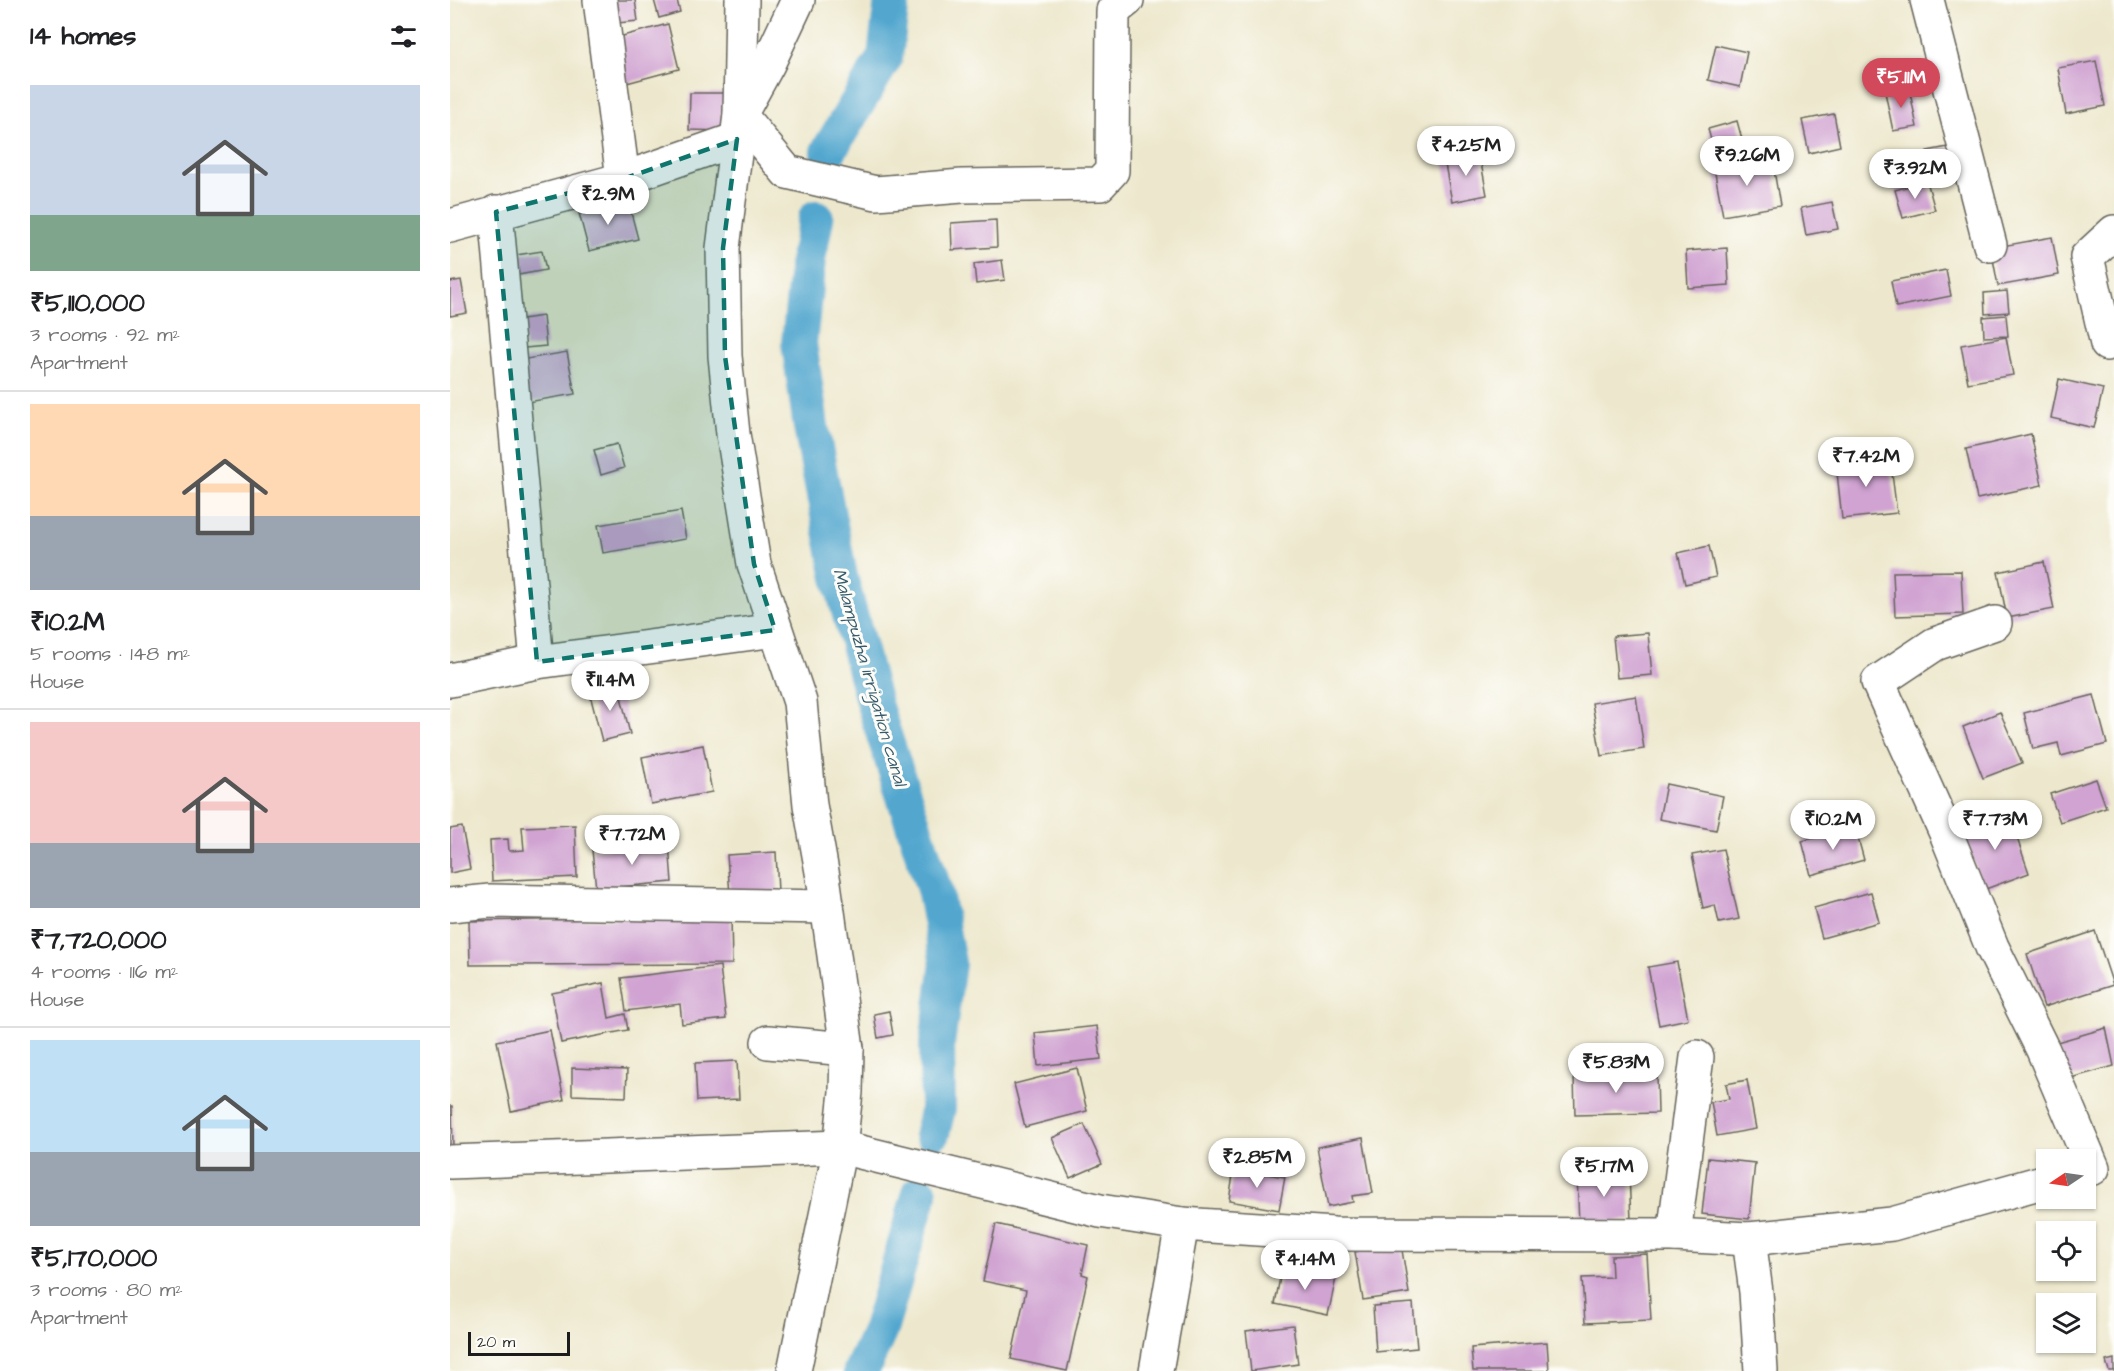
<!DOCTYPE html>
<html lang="en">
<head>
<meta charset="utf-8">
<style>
  body { margin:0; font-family:"Architects Daughter",sans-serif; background:#f2f2f2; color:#202124; height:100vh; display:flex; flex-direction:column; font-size:22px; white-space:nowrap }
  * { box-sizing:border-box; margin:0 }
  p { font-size:20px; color:#757577 }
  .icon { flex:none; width:33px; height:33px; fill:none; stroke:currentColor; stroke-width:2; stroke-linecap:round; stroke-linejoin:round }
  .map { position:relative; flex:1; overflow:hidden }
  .panel { display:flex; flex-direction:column; background:#fff; width:450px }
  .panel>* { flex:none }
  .needle { width:39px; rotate:257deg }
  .fabs { position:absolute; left:1586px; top:1149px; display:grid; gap:12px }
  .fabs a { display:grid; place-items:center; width:60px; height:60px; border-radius:0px; background:#fff; box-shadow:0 2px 4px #0004; font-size:30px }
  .scale { position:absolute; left:18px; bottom:15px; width:102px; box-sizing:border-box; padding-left:6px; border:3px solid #1c1c1c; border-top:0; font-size:16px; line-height:21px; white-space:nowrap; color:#1c1c1c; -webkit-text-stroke:4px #fdfcf7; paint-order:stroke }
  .price { position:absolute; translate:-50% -51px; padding:0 14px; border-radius:21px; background:#fff; color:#222; font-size:20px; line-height:39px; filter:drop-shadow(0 2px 3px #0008) }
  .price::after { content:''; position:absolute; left:50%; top:36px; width:18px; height:14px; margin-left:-9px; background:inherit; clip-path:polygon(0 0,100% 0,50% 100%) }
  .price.on { background:#d1495b; color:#fff }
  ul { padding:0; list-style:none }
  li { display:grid; align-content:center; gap:12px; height:318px; padding:0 30px }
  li+li { border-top:2px solid #e0e0e0 }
  li span { display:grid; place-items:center; height:186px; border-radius:0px; color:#555 }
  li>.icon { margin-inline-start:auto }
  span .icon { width:108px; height:108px; fill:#fffc; stroke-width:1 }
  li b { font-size:26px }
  h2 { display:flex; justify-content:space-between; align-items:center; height:72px; padding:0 30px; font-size:26px }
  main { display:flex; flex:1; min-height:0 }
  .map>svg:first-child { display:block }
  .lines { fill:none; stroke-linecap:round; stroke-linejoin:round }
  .canal { stroke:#53a7cf; stroke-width:36 }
  .building { fill:#d0a3d2 }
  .minor-casing { stroke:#65635a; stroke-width:36 }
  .minor { stroke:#fff; stroke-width:33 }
  .marked { fill:#0f766e; fill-opacity:0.2; stroke:#0f766e; stroke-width:4.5; stroke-dasharray:12 8; stroke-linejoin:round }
  .labels { text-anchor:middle; stroke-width:6; stroke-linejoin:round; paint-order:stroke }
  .water-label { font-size:18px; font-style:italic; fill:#355b6d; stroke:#fdfcf7 }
</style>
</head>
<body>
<main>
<section class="panel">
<h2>14 homes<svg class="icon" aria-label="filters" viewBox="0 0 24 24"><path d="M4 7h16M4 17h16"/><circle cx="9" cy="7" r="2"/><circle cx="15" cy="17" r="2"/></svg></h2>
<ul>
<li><span style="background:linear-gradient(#c9d6e8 70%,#7fa58c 0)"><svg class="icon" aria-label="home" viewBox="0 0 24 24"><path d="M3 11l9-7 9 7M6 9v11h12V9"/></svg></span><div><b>₹5,110,000</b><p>3 rooms · 92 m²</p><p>Apartment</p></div></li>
<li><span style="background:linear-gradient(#ffd9b3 60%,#9aa5b1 0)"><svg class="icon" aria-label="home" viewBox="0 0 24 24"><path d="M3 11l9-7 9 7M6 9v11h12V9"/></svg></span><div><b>₹10.2M</b><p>5 rooms · 148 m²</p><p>House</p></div></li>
<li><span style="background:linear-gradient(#f6c9c9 65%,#9aa5b1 0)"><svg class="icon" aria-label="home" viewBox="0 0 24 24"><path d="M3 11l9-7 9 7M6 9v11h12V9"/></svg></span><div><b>₹7,720,000</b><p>4 rooms · 116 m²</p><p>House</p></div></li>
<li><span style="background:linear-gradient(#bfe0f5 60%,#9aa5b1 0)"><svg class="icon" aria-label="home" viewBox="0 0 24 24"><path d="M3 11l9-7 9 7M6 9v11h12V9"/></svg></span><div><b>₹5,170,000</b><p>3 rooms · 80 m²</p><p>Apartment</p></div></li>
</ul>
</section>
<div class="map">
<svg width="1664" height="1371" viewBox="0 0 1664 1371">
  <rect width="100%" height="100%" fill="#fdfcf7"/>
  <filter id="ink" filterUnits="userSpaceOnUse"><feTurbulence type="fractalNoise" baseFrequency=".0167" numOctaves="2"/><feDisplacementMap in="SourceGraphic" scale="12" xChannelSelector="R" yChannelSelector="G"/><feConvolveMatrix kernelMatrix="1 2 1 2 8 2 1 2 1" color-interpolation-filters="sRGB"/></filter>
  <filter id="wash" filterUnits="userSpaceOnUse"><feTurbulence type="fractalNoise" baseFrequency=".008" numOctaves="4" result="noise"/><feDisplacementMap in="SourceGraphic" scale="24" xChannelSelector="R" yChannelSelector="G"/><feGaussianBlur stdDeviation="1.35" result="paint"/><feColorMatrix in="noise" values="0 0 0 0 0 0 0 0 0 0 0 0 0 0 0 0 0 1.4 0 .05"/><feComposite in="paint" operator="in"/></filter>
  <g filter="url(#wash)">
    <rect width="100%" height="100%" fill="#ede8cd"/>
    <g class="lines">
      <g class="canal">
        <polyline points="378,152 435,57 442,0"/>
        <polyline points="366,218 358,259 349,343 361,427 390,577 424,704 485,892 498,963 487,1044 488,1108 482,1133"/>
        <polyline points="411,1371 430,1330 470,1193"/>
      </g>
    </g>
    <g id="blocks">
      <g class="building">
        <polygon points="164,0 185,0 188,21 167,23"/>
        <polygon points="204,0 227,0 230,12 209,18"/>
        <polygon points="218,24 229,69 173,84 161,39"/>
        <polygon points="1266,45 1297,52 1290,87 1258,80"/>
        <polygon points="1646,61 1655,106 1616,114 1608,68"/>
        <polygon points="1459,87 1467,127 1443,131 1435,92"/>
        <polygon points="240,93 278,93 277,131 239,130"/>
        <polygon points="1384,114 1390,146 1359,153 1352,120"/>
        <polygon points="1287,121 1295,150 1266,158 1258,129"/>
        <polygon points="1498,147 1503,173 1482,177 1477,151"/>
        <polygon points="1029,152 1037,195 1002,202 994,159"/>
        <polygon points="1322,158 1330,206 1273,216 1264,168"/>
        <polygon points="1477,181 1485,210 1453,218 1445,190"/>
        <polygon points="178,201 188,239 139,251 129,213"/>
        <polygon points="1382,202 1388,229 1356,235 1351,208"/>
        <polygon points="546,220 547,247 502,250 501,223"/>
        <polygon points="1602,237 1609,275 1548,286 1541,248"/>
        <polygon points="1277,248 1279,285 1238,288 1236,251"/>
        <polygon points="92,251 96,270 63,276 60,256"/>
        <polygon points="552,260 555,280 526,284 524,264"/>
        <polygon points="1496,270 1501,296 1446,307 1441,281"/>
        <polygon points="11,280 17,313 0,316 0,282"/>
        <polygon points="1557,291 1559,312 1535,314 1534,293"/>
        <polygon points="1556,315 1558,336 1534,337 1533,317"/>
        <polygon points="93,316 96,346 75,348 72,319"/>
        <polygon points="1556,337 1563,375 1518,383 1511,345"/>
        <polygon points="117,352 125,394 78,402 70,360"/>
        <polygon points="1609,379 1653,389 1644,428 1601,418"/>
        <polygon points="1581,434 1592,485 1527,499 1516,449"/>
        <polygon points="167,444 174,468 151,475 144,450"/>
        <polygon points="1440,458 1447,513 1392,519 1386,463"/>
        <polygon points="231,511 236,539 153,553 148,525"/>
        <polygon points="1259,546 1266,577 1235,584 1228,553"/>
        <polygon points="1594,562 1604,609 1557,618 1548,572"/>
        <polygon points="1511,571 1513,614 1445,616 1443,572"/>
        <polygon points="1198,633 1202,675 1167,678 1163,636"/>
        <polygon points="168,684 180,734 152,741 139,691"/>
        <polygon points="1644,695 1657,744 1611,756 1608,743 1583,749 1574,713"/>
        <polygon points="1186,696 1194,749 1151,756 1142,703"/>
        <polygon points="1550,712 1572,763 1533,778 1513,727"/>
        <polygon points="253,745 262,792 201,804 192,757"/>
        <polygon points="1646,779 1656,807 1610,822 1600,794"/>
        <polygon points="1216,784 1273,796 1266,830 1209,819"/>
        <polygon points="1558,812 1579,873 1533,890 1512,828"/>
        <polygon points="125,825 127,877 42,881 40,840 58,839 59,851 74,850 72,827"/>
        <polygon points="12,827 20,869 0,873 0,829"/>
        <polygon points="1405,827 1414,860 1361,875 1352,841"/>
        <polygon points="219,844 222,882 146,889 142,850"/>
        <polygon points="1273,849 1289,919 1269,923 1265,905 1253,908 1242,855"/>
        <polygon points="326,852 328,892 280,895 277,855"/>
        <polygon points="1421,892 1429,922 1372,938 1364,908"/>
        <polygon points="281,917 282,964 20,965 19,921"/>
        <polygon points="1645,931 1663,985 1594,1007 1577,954"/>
        <polygon points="1227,962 1238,1019 1209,1025 1198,967"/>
        <polygon points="270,966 276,1019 232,1024 230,1004 176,1011 171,978"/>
        <polygon points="153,983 159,1018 175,1014 178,1030 111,1043 102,993"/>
        <polygon points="439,1011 443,1035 428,1038 424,1014"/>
        <polygon points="647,1026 651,1059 588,1066 585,1033"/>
        <polygon points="1656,1028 1664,1066 1617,1079 1607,1042"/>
        <polygon points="100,1030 114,1100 61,1111 47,1041"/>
        <polygon points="287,1061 289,1099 247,1101 245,1063"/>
        <polygon points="122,1068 177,1070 176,1097 122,1095"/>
        <polygon points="627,1068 637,1111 575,1127 564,1084"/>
        <polygon points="1207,1074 1208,1113 1125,1115 1124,1076"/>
        <polygon points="1297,1080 1306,1129 1267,1136 1261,1102 1279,1099 1276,1084"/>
        <polygon points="0,1106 2,1106 3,1149 0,1149"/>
        <polygon points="634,1124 652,1164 620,1178 602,1138"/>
        <polygon points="913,1138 923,1193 902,1196 903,1202 878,1207 867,1147"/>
        <polygon points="1258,1158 1305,1163 1299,1219 1252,1214"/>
        <polygon points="784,1169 835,1177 829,1210 779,1201"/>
        <polygon points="1179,1174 1181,1220 1129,1223 1127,1176"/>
        <polygon points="546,1224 638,1245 632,1274 638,1276 617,1371 561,1359 576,1290 533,1281"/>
        <polygon points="951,1244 959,1293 913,1300 905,1252"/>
        <polygon points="1197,1254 1201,1320 1135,1323 1132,1278 1162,1277 1161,1256"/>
        <polygon points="832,1267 886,1278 878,1315 825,1304"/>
        <polygon points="963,1303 967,1348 926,1352 923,1306"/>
        <polygon points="843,1325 848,1364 801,1371 796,1331"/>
        <polygon points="1097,1342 1099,1371 1023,1371 1021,1348"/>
        <polygon points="1664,1359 1664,1371 1659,1371 1656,1361"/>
      </g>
    </g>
  </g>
  <g filter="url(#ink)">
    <use href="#blocks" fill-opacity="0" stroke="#65635a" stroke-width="1.5"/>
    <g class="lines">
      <defs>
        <g id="minor">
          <polyline points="150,0 173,179"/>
          <polyline points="292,0 290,115 273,248 275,356 283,434 304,564 350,702 360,805 374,883 397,1049 396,1092 390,1147 344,1371"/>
          <polyline points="348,0 318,64 290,115 337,172 426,193 512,186 650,184 662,171 663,11 677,0"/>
          <polyline points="1477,0 1540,245"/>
          <polyline points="46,212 87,662"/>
          <polyline points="0,226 173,179 287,139"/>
          <polyline points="1657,344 1637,257 1664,232"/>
          <polyline points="1545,623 1485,644 1428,682 1496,833 1542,947 1593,1050 1643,1168"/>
          <polyline points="0,680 87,662 325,630"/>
          <polyline points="0,905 40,901 377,907"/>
          <polyline points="318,1042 397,1049"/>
          <polyline points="0,1162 390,1147 650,1211 732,1224 884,1234 1224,1235 1299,1239 1442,1224 1596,1181"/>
          <polyline points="1224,1235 1247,1057"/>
          <polyline points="1299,1239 1306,1292 1311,1371"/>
          <polyline points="706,1371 732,1224"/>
        </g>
      </defs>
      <use href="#minor" class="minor-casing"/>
      <use href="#minor" class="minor"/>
    </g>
  </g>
  <path class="marked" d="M287,139L273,248L275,356L304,564L325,630L87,662L46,212L173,179Z"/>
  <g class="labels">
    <g class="water-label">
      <text transform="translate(420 677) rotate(74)" y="6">Malampuzha irrigation canal</text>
    </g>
  </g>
</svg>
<div class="fabs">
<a><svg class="needle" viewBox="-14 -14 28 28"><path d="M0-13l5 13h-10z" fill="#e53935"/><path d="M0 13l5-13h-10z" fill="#757577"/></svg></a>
<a><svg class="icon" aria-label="locate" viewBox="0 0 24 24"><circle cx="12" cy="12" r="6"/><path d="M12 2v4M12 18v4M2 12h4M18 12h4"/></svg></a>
<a><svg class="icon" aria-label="layers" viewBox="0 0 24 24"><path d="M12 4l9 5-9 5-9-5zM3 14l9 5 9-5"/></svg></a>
</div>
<div class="scale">20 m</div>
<b class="price on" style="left:1451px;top:109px">₹5.11M</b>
<b class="price" style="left:1016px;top:177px">₹4.25M</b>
<b class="price" style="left:1297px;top:187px">₹9.26M</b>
<b class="price" style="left:1465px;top:200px">₹3.92M</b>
<b class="price" style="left:158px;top:226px">₹2.9M</b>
<b class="price" style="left:1416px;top:488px">₹7.42M</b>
<b class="price" style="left:160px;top:712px">₹11.4M</b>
<b class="price" style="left:1383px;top:851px">₹10.2M</b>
<b class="price" style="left:1545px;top:851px">₹7.73M</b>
<b class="price" style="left:182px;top:866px">₹7.72M</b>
<b class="price" style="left:1166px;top:1094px">₹5.83M</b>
<b class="price" style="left:807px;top:1189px">₹2.85M</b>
<b class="price" style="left:1154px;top:1198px">₹5.17M</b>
<b class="price" style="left:855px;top:1291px">₹4.14M</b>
</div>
</main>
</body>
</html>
